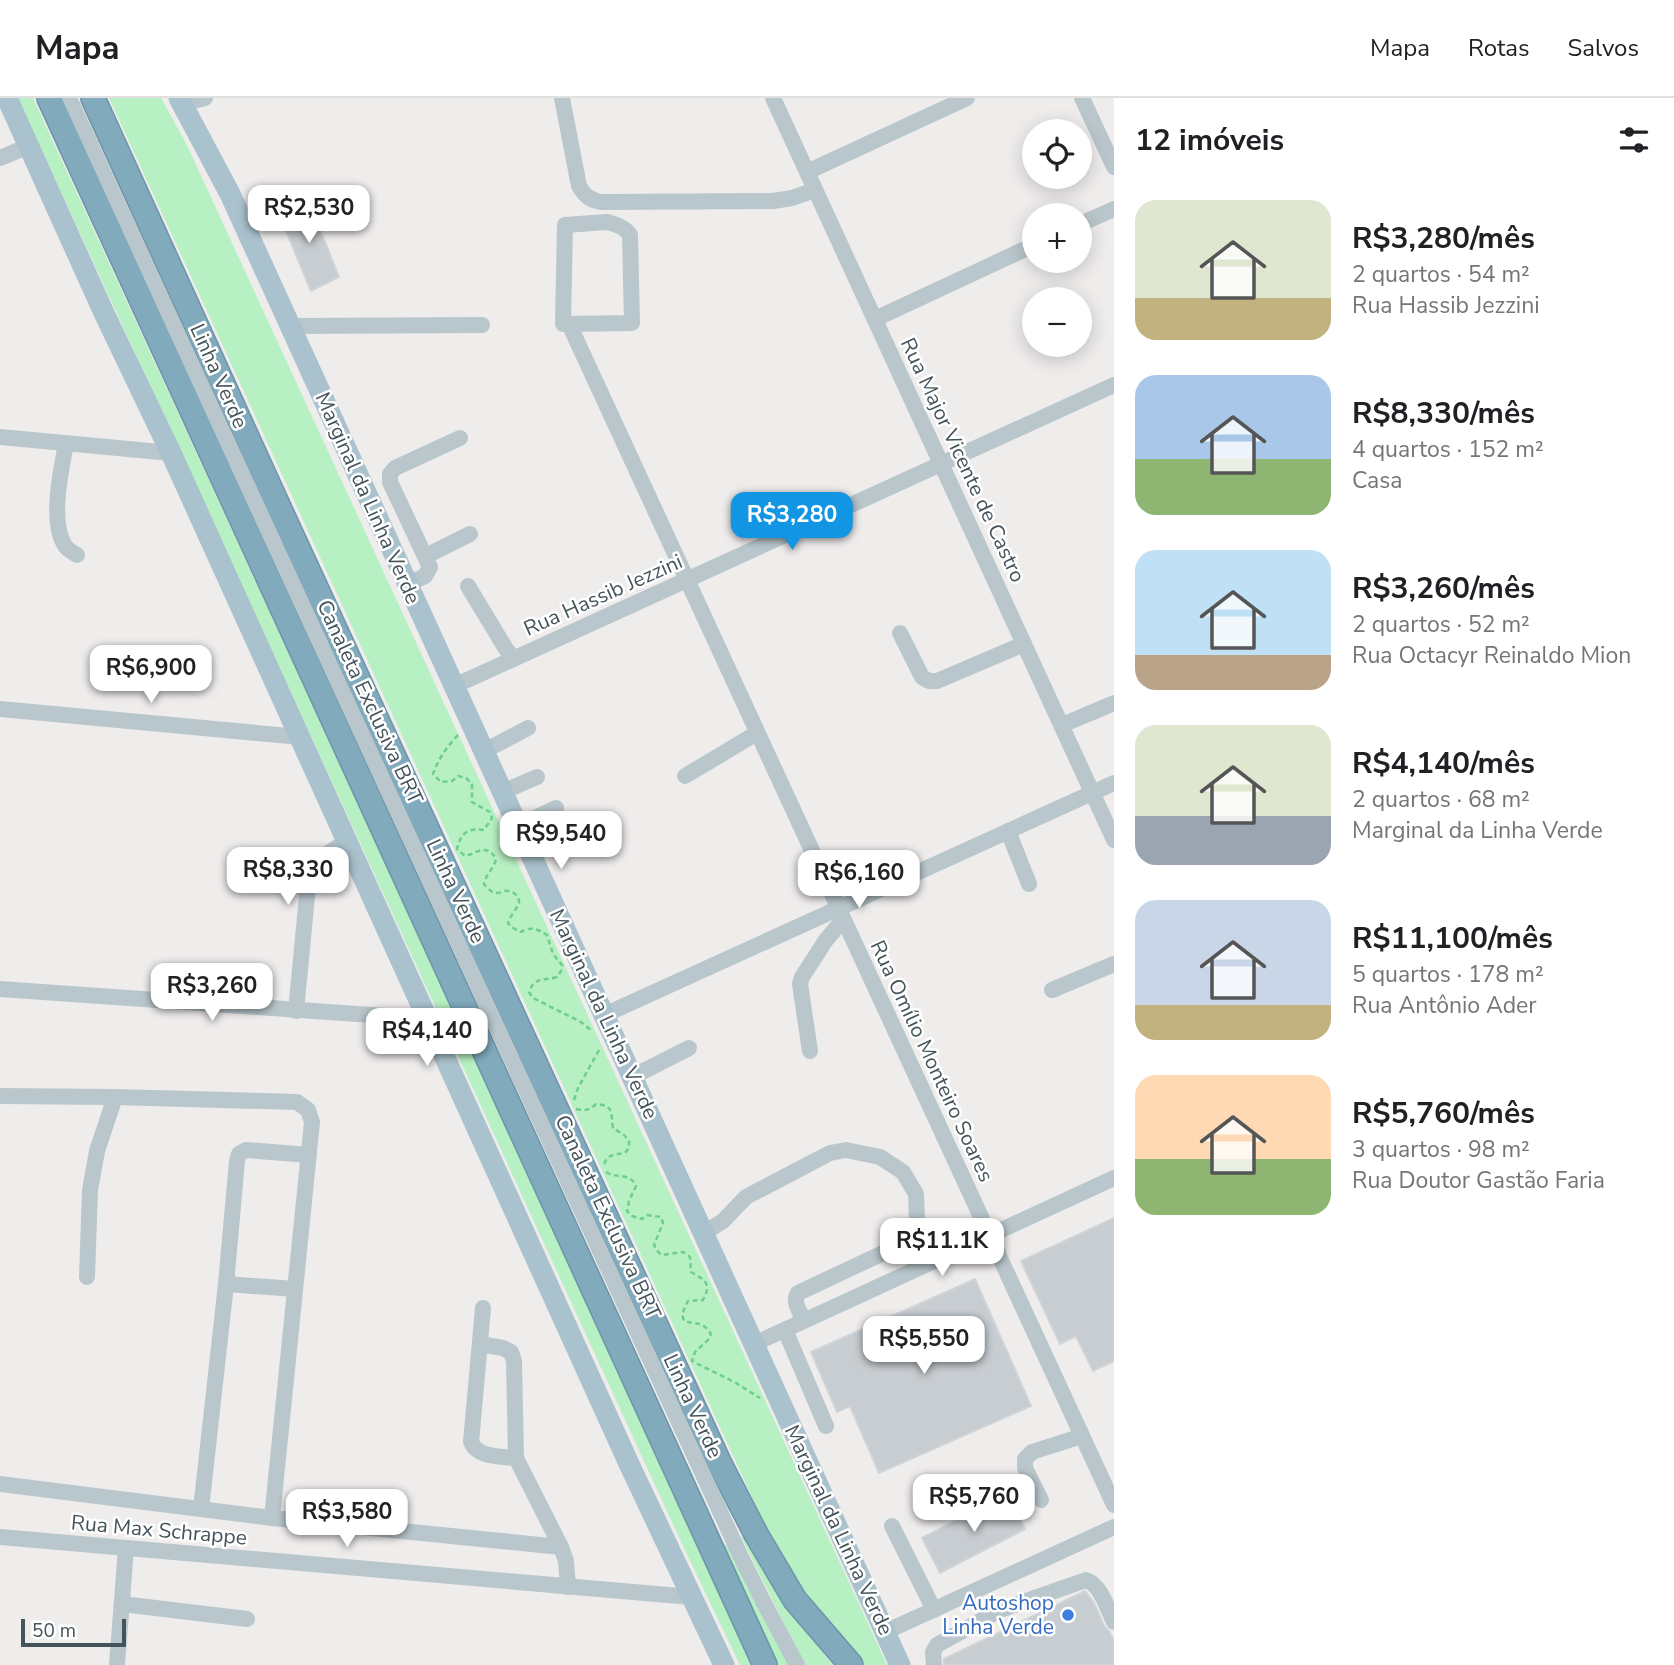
<!DOCTYPE html>
<html lang="pt">
<head>
<meta charset="utf-8">
<style>
  body { margin:0; font-family:"Nunito Sans",sans-serif; background:#f2f2f2; color:#202124; height:100vh; display:flex; flex-direction:column; font-size:26px; white-space:nowrap }
  * { box-sizing:border-box; margin:0 }
  p { font-size:23px; color:#757577 }
  .icon { flex:none; width:38px; height:38px; fill:none; stroke:currentColor; stroke-width:2; stroke-linecap:round; stroke-linejoin:round }
  .map { position:relative; flex:1; overflow:hidden }
  .side { display:flex; flex-direction:column; background:#fff; width:560px }
  .side>* { flex:none }
  .fabs { position:absolute; left:1022px; top:21px; display:grid; gap:14px }
  .fabs a { display:grid; place-items:center; width:70px; height:70px; border-radius:50%; background:#fff; box-shadow:0 4px 18px #0003; font-size:35px }
  .scale { position:absolute; left:21px; bottom:18px; width:105px; box-sizing:border-box; padding-left:7px; border:4px solid #44545a; border-top:0; font-size:19px; line-height:24px; white-space:nowrap; color:#44545a; -webkit-text-stroke:5px #fff; paint-order:stroke }
  .price { position:absolute; translate:-50% -60px; padding:0 16px; border-radius:14px; background:#fff; color:#222; font-size:23px; line-height:46px; filter:drop-shadow(0 2px 4px #0008) }
  .price::after { content:''; position:absolute; left:50%; top:42px; width:21px; height:16px; margin-left:-10px; background:inherit; clip-path:polygon(0 0,100% 0,50% 100%) }
  .price.on { background:#1295e2; color:#fff }
  ul { padding:0; list-style:none }
  li { display:flex; align-items:center; gap:21px; height:175px; padding:0 21px }
  li span { display:grid; place-items:center; flex:none; width:196px; height:140px; border-radius:21px; color:#555 }
  li>.icon { margin-inline-start:auto }
  span .icon { width:84px; height:84px; fill:#fffc; stroke-width:1 }
  li b { font-size:30px }
  h2 { display:flex; justify-content:space-between; align-items:center; height:84px; padding:0 21px; font-size:30px }
  header { display:flex; align-items:center; gap:42px; box-sizing:border-box; height:98px; padding:0 35px; background:#fff; border-bottom:2px solid #e0e0e0 }
  header strong { font-size:33px }
  nav { display:flex; gap:38px; margin-inline-start:auto; font-size:24px }
  main { display:flex; flex:1; min-height:0 }
  .map>svg:first-child { display:block }
  .green { fill:#b7f0c2 }
  .building { fill:#c8cdd1; stroke:#cfd4d8; stroke-width:2 }
  .lines { fill:none; stroke-linecap:round; stroke-linejoin:round }
  .highway-casing { stroke:#6c95a9; stroke-width:26 }
  .path { stroke:#6ece8d; stroke-width:2.5; stroke-dasharray:5 3.5; stroke-linecap:butt }
  .minor { stroke:#b9c7cc; stroke-width:16 }
  .major { stroke:#aac2cd; stroke-width:21 }
  .highway { stroke:#81aabd; stroke-width:23 }
  .shop-dot { fill:#3f7fe0; stroke:#fff; stroke-width:2.5 }
  .labels { text-anchor:middle; stroke-width:5; stroke-linejoin:round; paint-order:stroke }
  .street-label { font-size:21px; fill:#44545a; stroke:#fff }
  .shop-label { font-size:21px; fill:#366cbe; stroke:#fff; text-anchor:end }
</style>
</head>
<body>
<header>
<strong>Mapa</strong>
<nav><a>Mapa</a><a>Rotas</a><a>Salvos</a></nav>
</header>
<main>
<div class="map">
<svg width="1114" height="1567" viewBox="0 0 1114 1567">
  <rect width="100%" height="100%" fill="#efecec"/>
  <g class="green">
    <polygon points="18,0 33,0 754,1567 740,1567 683,1448"/>
    <path d="M109,0H161L186,45L887,1567H862C826,1527 798,1485 770,1438Z"/>
    <path d="M744,1437C771,1483 799,1526 833,1567H805L741,1439Z"/>
    <polygon points="727,1446 789,1567 778,1567 724,1447"/>
  </g>
  <g class="building">
    <polygon points="308,102 339,179 311,193 279,116"/>
    <polygon points="1114,1120 1114,1263 1093,1273 1076,1238 1060,1246 1021,1163"/>
    <polygon points="975,1181 1031,1308 879,1375 850,1308 837,1314 811,1254"/>
    <polygon points="1007,1396 1025,1431 940,1475 922,1440"/>
    <polygon points="1085,1493 1094,1505 1104,1528 1109,1533 1114,1543 1114,1567 944,1567 944,1561"/>
  </g>
  <g class="lines">
    <defs>
      <g id="highway">
        <polyline points="49,0 765,1567"/>
        <polyline points="93,0 277,405 720,1366 756,1436 795,1502 851,1567"/>
      </g>
    </defs>
    <use href="#highway" class="highway-casing"/>
    <g class="path">
      <path d="M458,637C447,648 438,662 433,676L441,684L452,683L458,678L466,680L472,686V704L490,714L492,720L484,732C468,730 461,734 457,751L465,758C478,755 485,745 496,760C495,770 486,775 484,786C488,791 492,795 498,795C500,795 502,793 504,793C511,792 520,797 519,805C518,809 510,818 508,825L511,829L521,834C531,828 537,831 547,837L553,856L562,867L561,873L557,879C543,883 535,878 529,894L533,900L581,924L592,933"/>
      <polyline points="574,1002 578,990 599,952"/>
      <path d="M576,1011C585,1013 590,1012 596,1006C616,1008 610,1016 613,1030L624,1037L629,1043V1050L625,1055C614,1057 607,1056 604,1067"/>
      <path d="M606,1074C616,1081 630,1074 636,1088L629,1103L627,1113L632,1118L642,1121L647,1117L661,1119L663,1125L654,1147L659,1155L662,1157L683,1154L690,1159L691,1174C705,1182 712,1185 703,1202L688,1203L682,1216L684,1223C697,1227 703,1223 711,1236L708,1242L695,1254L692,1263L736,1285L760,1300"/>
    </g>
    <g class="minor">
      <polyline points="69,0 741,1459 763,1503 797,1567"/>
      <path d="M562,0L579,88C585,98 590,102 601,104L773,103L792,100L815,92"/>
      <polyline points="773,0 1114,742"/>
      <polyline points="1082,0 1114,69"/>
      <polyline points="182,6 205,0"/>
      <polyline points="0,60 29,48"/>
      <polyline points="807,74 967,0"/>
      <path d="M607,124C616,126 625,129 630,137L632,225L563,226L565,127Z"/>
      <polyline points="1080,126 1114,111"/>
      <polyline points="875,221 1034,147"/>
      <polyline points="569,226 1114,1407"/>
      <polyline points="290,228 482,227"/>
      <polyline points="0,339 171,355"/>
      <path d="M66,346C61,372 50,423 64,446C67,452 72,454 77,457"/>
      <polyline points="426,458 470,436"/>
      <polyline points="408,486 425,478 430,469 390,384 390,376 395,370 460,340"/>
      <polyline points="468,488 506,551 514,561"/>
      <polyline points="900,535 922,579 929,583 937,583 1024,546"/>
      <polyline points="454,588 1114,287"/>
      <polyline points="0,611 300,639"/>
      <polyline points="1062,627 1114,605"/>
      <polyline points="484,653 528,630"/>
      <polyline points="685,678 757,635"/>
      <polyline points="502,694 537,679"/>
      <polyline points="518,728 556,710"/>
      <polyline points="1008,733 1029,786"/>
      <polyline points="0,891 428,921"/>
      <polyline points="1052,892 1114,866"/>
      <path d="M296,913L309,777C316,760 332,753 347,743"/>
      <polyline points="604,917 1114,685"/>
      <polyline points="810,953 800,886 802,879 826,842 843,822"/>
      <polyline points="632,979 689,950"/>
      <polyline points="0,998 115,999 297,1004 308,1012 312,1024 272,1420"/>
      <path d="M704,1135L723,1123L746,1099L830,1055L846,1052L880,1059L903,1074L916,1096L917,1123L908,1139L898,1148L798,1195C792,1204 800,1214 804,1222"/>
      <polyline points="87,1179 90,1092 97,1053 115,999"/>
      <polyline points="226,1186 295,1191"/>
      <path d="M483,1210L471,1344C478,1360 500,1358 516,1360"/>
      <polyline points="785,1232 826,1328"/>
      <polyline points="480,1246 503,1250 511,1254 514,1263 516,1360 561,1449 566,1463 568,1489"/>
      <polyline points="754,1246 1114,1080"/>
      <polyline points="0,1386 272,1420 561,1449"/>
      <polyline points="1041,1402 1025,1370 1025,1361 1032,1354 1082,1338"/>
      <polyline points="201,1411 226,1186 237,1063 239,1056 246,1052 309,1057"/>
      <polyline points="892,1428 934,1512"/>
      <polyline points="0,1439 691,1499"/>
      <polyline points="122,1506 247,1521"/>
      <polyline points="885,1534 1114,1429"/>
      <polyline points="117,1567 126,1450"/>
      <path d="M934,1567L933,1554L937,1547L1000,1512L1086,1482C1101,1487 1107,1510 1114,1524"/>
    </g>
    <g class="major">
      <polyline points="7,0 104,215 171,355 630,1368 724,1567"/>
      <polyline points="179,0 230,96 267,177 900,1567"/>
    </g>
    <use href="#highway" class="highway"/>
  </g>
  <circle class="shop-dot" cx="1068" cy="1517" r="7"/>
  <g class="labels">
    <g class="street-label">
      <text transform="translate(219 278) rotate(66)" y="7">Linha Verde</text>
      <text transform="translate(963 362) rotate(65)" y="7">Rua Major Vicente de Castro</text>
      <text transform="translate(368 400) rotate(66)" y="7">Marginal da Linha Verde</text>
      <text transform="translate(603 497) rotate(-24)" y="7">Rua Hassib Jezzini</text>
      <text transform="translate(370 604) rotate(65)" y="7">Canaleta Exclusiva BRT</text>
      <text transform="translate(456 793) rotate(65)" y="7">Linha Verde</text>
      <text transform="translate(604 916) rotate(65)" y="7">Marginal da Linha Verde</text>
      <text transform="translate(932 963) rotate(65)" y="7">Rua Omílio Monteiro Soares</text>
      <text transform="translate(608 1119) rotate(65)" y="7">Canaleta Exclusiva BRT</text>
      <text transform="translate(693 1308) rotate(65)" y="7">Linha Verde</text>
      <text transform="translate(159 1432) rotate(5)" y="7">Rua Max Schrappe</text>
      <text transform="translate(839 1432) rotate(65)" y="7">Marginal da Linha Verde</text>
    </g>
    <g class="shop-label">
      <text x="1054" y="1512">Autoshop<tspan x="1054" dy="24">Linha Verde</tspan></text>
    </g>
  </g>
</svg>
<div class="fabs">
<a><svg class="icon" aria-label="locate" viewBox="0 0 24 24"><circle cx="12" cy="12" r="6"/><path d="M12 2v4M12 18v4M2 12h4M18 12h4"/></svg></a>
<a>+</a>
<a>−</a>
</div>
<div class="scale">50 m</div>
<b class="price" style="left:309px;top:147px">R$2,530</b>
<b class="price on" style="left:792px;top:454px">R$3,280</b>
<b class="price" style="left:151px;top:607px">R$6,900</b>
<b class="price" style="left:561px;top:773px">R$9,540</b>
<b class="price" style="left:288px;top:809px">R$8,330</b>
<b class="price" style="left:859px;top:812px">R$6,160</b>
<b class="price" style="left:212px;top:925px">R$3,260</b>
<b class="price" style="left:427px;top:970px">R$4,140</b>
<b class="price" style="left:942px;top:1180px">R$11.1K</b>
<b class="price" style="left:924px;top:1278px">R$5,550</b>
<b class="price" style="left:974px;top:1436px">R$5,760</b>
<b class="price" style="left:347px;top:1451px">R$3,580</b>
</div>
<section class="side">
<h2>12 imóveis<svg class="icon" aria-label="filters" viewBox="0 0 24 24"><path d="M4 7h16M4 17h16"/><circle cx="9" cy="7" r="2"/><circle cx="15" cy="17" r="2"/></svg></h2>
<ul>
<li><span style="background:linear-gradient(#dfe7d0 70%,#c2b280 0)"><svg class="icon" aria-label="home" viewBox="0 0 24 24"><path d="M3 11l9-7 9 7M6 9v11h12V9"/></svg></span><div><b>R$3,280/mês</b><p>2 quartos · 54 m²</p><p>Rua Hassib Jezzini</p></div></li>
<li><span style="background:linear-gradient(#a9c7e8 60%,#8fb573 0)"><svg class="icon" aria-label="home" viewBox="0 0 24 24"><path d="M3 11l9-7 9 7M6 9v11h12V9"/></svg></span><div><b>R$8,330/mês</b><p>4 quartos · 152 m²</p><p>Casa</p></div></li>
<li><span style="background:linear-gradient(#bfe0f5 75%,#b9a48a 0)"><svg class="icon" aria-label="home" viewBox="0 0 24 24"><path d="M3 11l9-7 9 7M6 9v11h12V9"/></svg></span><div><b>R$3,260/mês</b><p>2 quartos · 52 m²</p><p>Rua Octacyr Reinaldo Mion</p></div></li>
<li><span style="background:linear-gradient(#dfe7d0 65%,#9aa5b1 0)"><svg class="icon" aria-label="home" viewBox="0 0 24 24"><path d="M3 11l9-7 9 7M6 9v11h12V9"/></svg></span><div><b>R$4,140/mês</b><p>2 quartos · 68 m²</p><p>Marginal da Linha Verde</p></div></li>
<li><span style="background:linear-gradient(#c9d6e8 75%,#c2b280 0)"><svg class="icon" aria-label="home" viewBox="0 0 24 24"><path d="M3 11l9-7 9 7M6 9v11h12V9"/></svg></span><div><b>R$11,100/mês</b><p>5 quartos · 178 m²</p><p>Rua Antônio Ader</p></div></li>
<li><span style="background:linear-gradient(#ffd9b3 60%,#8fb573 0)"><svg class="icon" aria-label="home" viewBox="0 0 24 24"><path d="M3 11l9-7 9 7M6 9v11h12V9"/></svg></span><div><b>R$5,760/mês</b><p>3 quartos · 98 m²</p><p>Rua Doutor Gastão Faria</p></div></li>
</ul>
</section>
</main>
</body>
</html>
